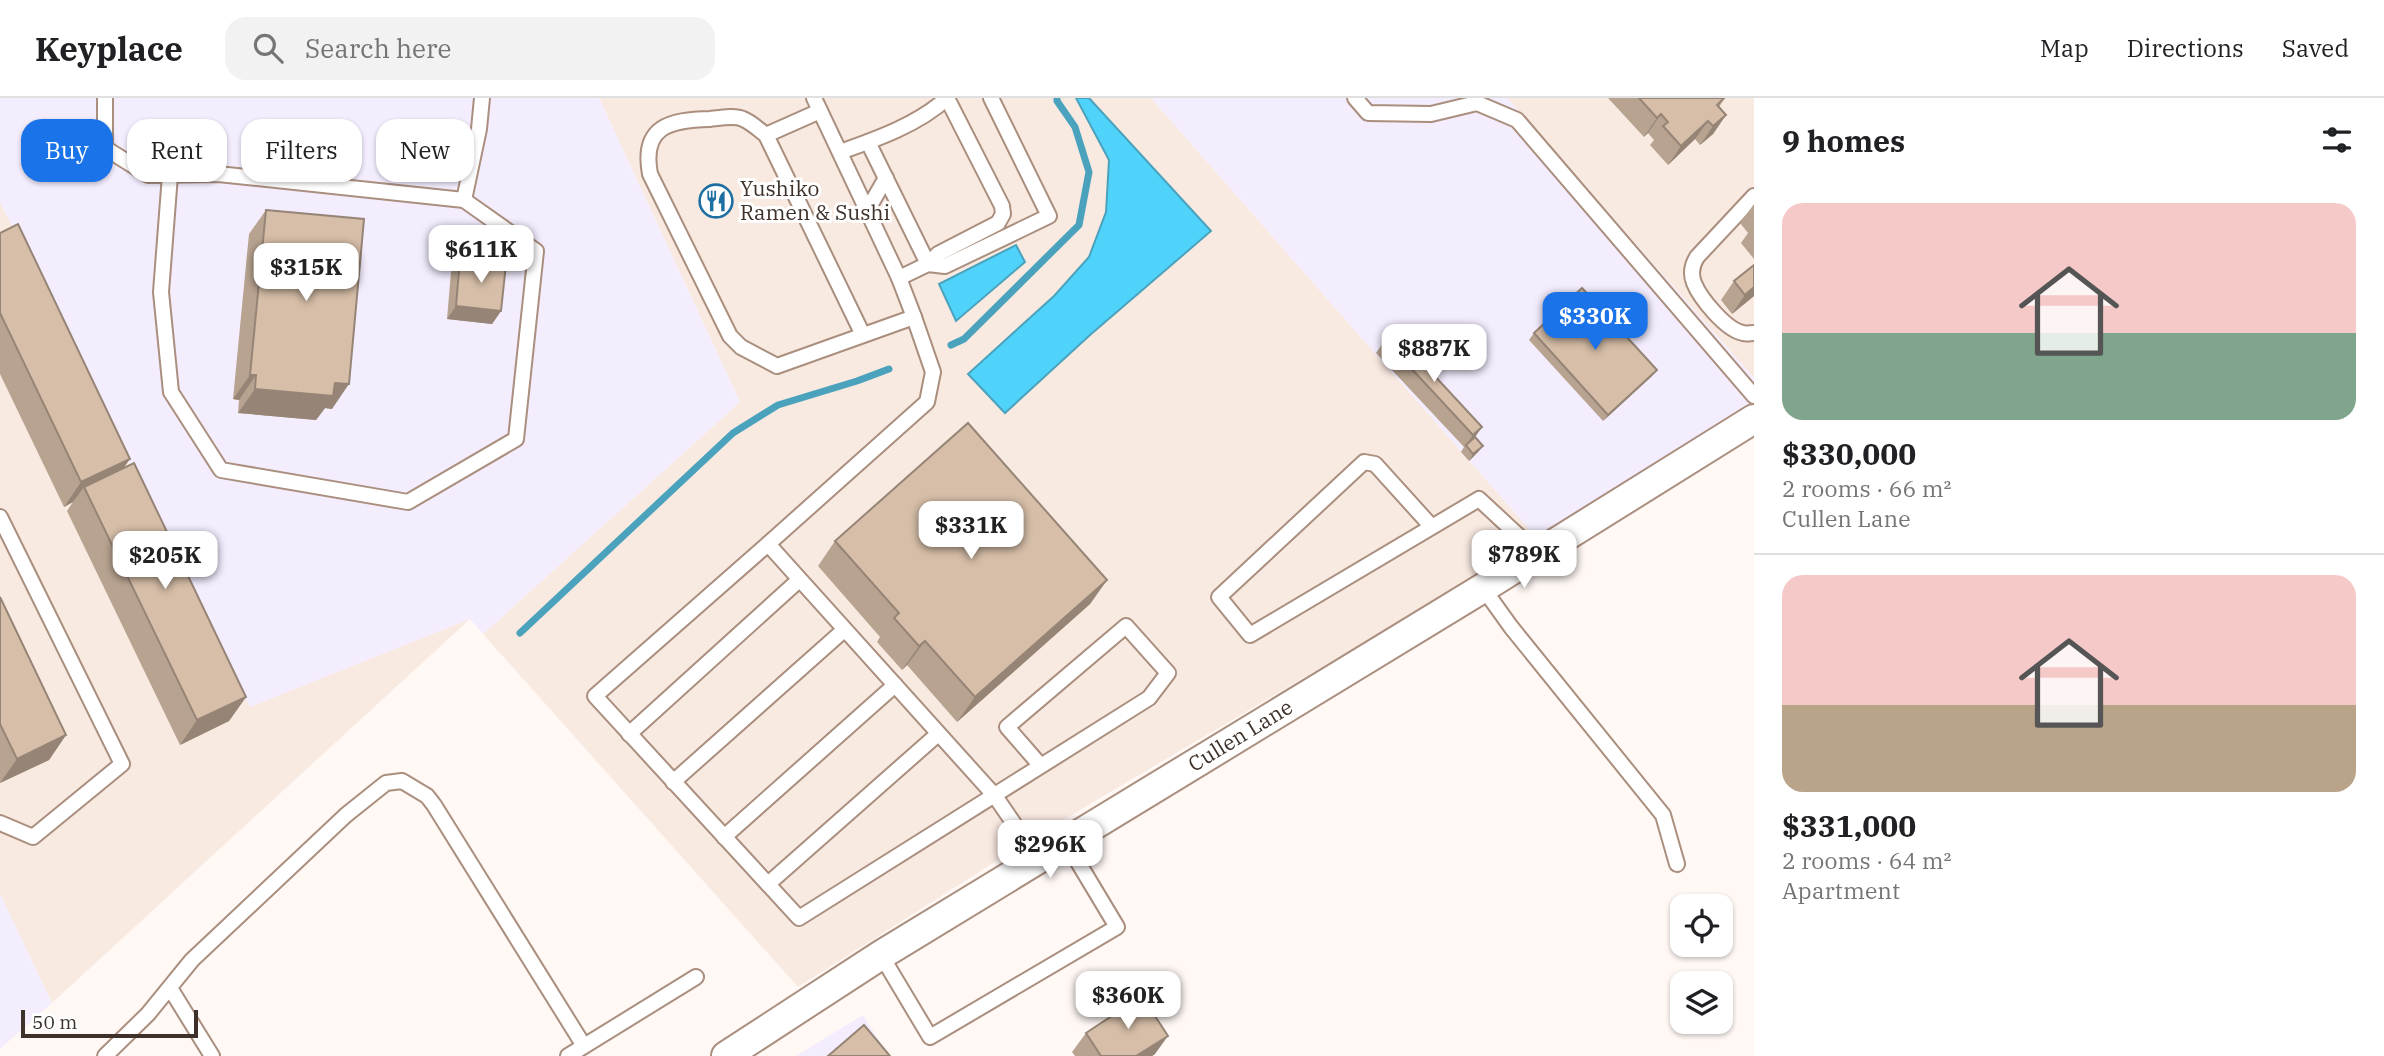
<!DOCTYPE html>
<html lang="en">
<head>
<meta charset="utf-8">
<style>
  body { margin:0; font-family:"IBM Plex Serif",serif; background:#f2f2f2; color:#202124; height:100vh; display:flex; flex-direction:column; font-size:26px; white-space:nowrap }
  * { box-sizing:border-box; margin:0 }
  p { font-size:23px; color:#757577 }
  .icon { flex:none; width:38px; height:38px; fill:none; stroke:currentColor; stroke-width:2; stroke-linecap:round; stroke-linejoin:round }
  .map { position:relative; flex:1; overflow:hidden }
  .panel { display:flex; flex-direction:column; background:#fff; width:630px }
  .panel>* { flex:none }
  .guide { position:absolute; left:21px; top:21px; width:665px; height:63px; display:flex; gap:14px }
  .controls { position:absolute; left:1670px; top:796px; display:grid; gap:14px }
  .controls a { display:grid; place-items:center; width:63px; height:63px; border-radius:14px; background:#fff; box-shadow:0 2px 5px #0004; font-size:35px }
  .scale { position:absolute; left:21px; bottom:18px; width:177px; box-sizing:border-box; padding-left:7px; border:4px solid #3d312a; border-top:0; font-size:19px; line-height:24px; white-space:nowrap; color:#3d312a; -webkit-text-stroke:5px #fff; paint-order:stroke }
  .price { position:absolute; translate:-50% -60px; padding:0 16px; border-radius:14px; background:#fff; color:#222; font-size:23px; line-height:46px; filter:drop-shadow(0 2px 4px #0008) }
  .price::after { content:''; position:absolute; left:50%; top:42px; width:21px; height:16px; margin-left:-10px; background:inherit; clip-path:polygon(0 0,100% 0,50% 100%) }
  .price.current { background:#1a73e8; color:#fff }
  ul { padding:0; list-style:none }
  li { display:grid; align-content:center; gap:14px; height:371px; padding:0 28px }
  li+li { border-top:2px solid #e0e0e0 }
  li span { display:grid; place-items:center; height:217px; border-radius:21px; color:#555 }
  li>.icon { margin-inline-start:auto }
  span .icon { width:126px; height:126px; fill:#fffc; stroke-width:1 }
  li b { font-size:30px }
  h2 { display:flex; justify-content:space-between; align-items:center; height:84px; padding:0 28px; font-size:30px }
  .tag { padding:0 24px; border-radius:21px; background:#fff; box-shadow:0 2px 5px #0004; font-size:24px; line-height:63px }
  .tag.current { background:#1a73e8; color:#fff }
  header { display:flex; align-items:center; gap:42px; box-sizing:border-box; height:98px; padding:0 35px; background:#fff; border-bottom:2px solid #e0e0e0 }
  header strong { font-size:33px }
  nav { display:flex; gap:38px; margin-inline-start:auto; font-size:24px }
  .search { width:490px; height:63px; background:#f2f2f2; display:flex; align-items:center; gap:18px; box-sizing:border-box; padding:0 24px; border-radius:21px; color:#757577; font-size:26px }
  main { display:flex; flex:1; min-height:0 }
  .map>svg:first-child { display:block }
  .built { fill:#f9eae1 }
  .industrial { fill:#f3edfe }
  .water { fill:#50d3fa; stroke:#4aa2bc; stroke-width:2 }
  .lines { fill:none; stroke-linecap:round; stroke-linejoin:round }
  .stream { stroke:#4aa2bc; stroke-width:7 }
  .service-casing { stroke:#aa8e7e; stroke-width:18 }
  .minor-casing { stroke:#aa8e7e; stroke-width:32 }
  .service { stroke:#fff; stroke-width:14 }
  .minor { stroke:#fff; stroke-width:28 }
  .wall { fill:#b8a390 }
  .shaded-wall { fill:#968576 }
  .building { fill:#d6bea8; stroke:#968576; stroke-width:2 }
  .labels { text-anchor:middle; stroke-width:6; stroke-linejoin:round; paint-order:stroke }
  .poi-label { font-size:21px; fill:#3d312a; stroke:#fff; text-anchor:start }
  .street-label { font-size:21px; fill:#3d312a; stroke:#fff }
</style>
</head>
<body>
<header>
<strong>Keyplace</strong>
<div class="search"><svg class="icon" aria-label="search" viewBox="0 0 24 24"><circle cx="10" cy="10" r="6"/><path d="M15 15l6 6"/></svg>Search here</div>
<nav><a>Map</a><a>Directions</a><a>Saved</a></nav>
</header>
<main>
<div class="map">
<svg width="1754" height="958" viewBox="0 0 1754 958">
  <rect width="100%" height="100%" fill="#fff8f5"/>
  <g class="built">
    <polygon points="599,0 1151,0 1538,441 1031,741 798,889 483,536 740,304"/>
    <polygon points="1507,0 1754,0 1754,280"/>
    <polygon points="0,104 250,608 470,521 52,905 0,796"/>
  </g>
  <g class="industrial">
    <polygon points="0,0 599,0 740,304 483,536 470,521 250,609 0,104"/>
    <polygon points="1151,0 1507,0 1754,280 1754,311 1538,441"/>
    <polygon points="0,796 52,905 0,951"/>
    <polygon points="863,917 889,958 796,958"/>
  </g>
  <g class="water">
    <polygon points="1076,0 1089,0 1211,133 1090,237 1005,315 968,276 1054,198 1089,159 1106,114 1109,62"/>
    <polygon points="1016,147 1025,164 956,223 939,186"/>
  </g>
  <g class="lines">
    <g class="stream">
      <polyline points="951,247 964,241 1079,127 1089,74 1075,29 1057,3 1057,0"/>
      <polyline points="520,535 733,335 778,307 857,283 889,271"/>
    </g>
    <defs>
      <g id="service">
        <polyline points="105,0 105,50 148,77 218,76 464,102 479,31 482,0"/>
        <polyline points="1355,0 1368,15 1431,16 1477,5 1517,22 1754,298"/>
        <polyline points="766,37 820,13"/>
        <polyline points="868,44 928,166"/>
        <path d="M840,54C877,41 919,26 947,0"/>
        <polyline points="170,77 161,194 171,294 221,372 408,404 516,341 536,153 464,102"/>
        <path d="M1754,98L1697,159C1692,167 1690,175 1694,185C1700,200 1726,232 1743,235C1747,236 1750,235 1754,235"/>
        <polyline points="868,111 886,80"/>
        <polyline points="928,166 945,168 1049,118 991,0"/>
        <polyline points="899,180 928,166 938,156 998,125 1003,116 1002,108 947,0"/>
        <path d="M863,237L766,37C759,32 751,24 743,21C735,17 719,20 710,21C670,22 641,28 650,76L730,238L741,249L777,268L914,219"/>
        <polyline points="0,419 122,666 33,739 0,725"/>
        <polyline points="1432,429 1375,366 1364,364 1219,499 1250,537 1479,401 1537,455"/>
        <polyline points="768,446 927,304 933,274 914,219 899,180 814,0"/>
        <polyline points="1483,490 1511,529 1663,717 1677,766"/>
        <polyline points="629,636 799,482"/>
        <polyline points="673,684 844,532"/>
        <polyline points="724,739 895,587"/>
        <polyline points="1035,762 1021,736 995,698 768,446 595,598 799,820 1149,600 1168,575 1126,528 1007,629 1041,668"/>
        <polyline points="768,786 938,636"/>
        <polyline points="881,857 930,939 1117,829 1066,744"/>
        <polyline points="170,890 212,958"/>
        <polyline points="105,958 148,916 192,862 346,717 386,685 402,683 427,698 434,707 584,948"/>
        <polyline points="568,958 696,879"/>
      </g>
      <g id="minor">
        <path id="s1" d="M726,958L881,857L1483,490L1754,321"/>
      </g>
    </defs>
    <use href="#service" class="service-casing"/>
    <use href="#minor" class="minor-casing"/>
    <use href="#service" class="service"/>
    <use href="#minor" class="minor"/>
  </g>
  <g class="wall">
    <polygon points="1608,0 1725,0 1719,9 1726,17 1713,36 1700,47 1695,41 1668,67 1650,47 1654,42 1648,35 1644,39"/>
    <polygon points="1754,106 1754,161 1741,145 1748,135 1740,125"/>
    <polygon points="266,112 332,311 325,310 316,322 238,315 239,302 233,301 249,136"/>
    <polygon points="0,135 124,370 246,599 229,623 180,647 67,413 73,404 64,409 0,276"/>
    <polygon points="460,161 501,213 492,226 447,221 451,174"/>
    <polygon points="1754,167 1754,198 1732,216 1721,202 1734,183"/>
    <polygon points="1534,235 1652,278 1603,323 1529,242"/>
    <polygon points="1385,242 1482,329 1473,341 1483,348 1478,354 1469,363 1461,354 1464,349 1376,255"/>
    <polygon points="835,443 1107,482 1090,506 957,624 907,567 902,572 877,544 880,539 818,468"/>
    <polygon points="0,499 66,637 49,662 0,685"/>
    <polygon points="1086,935 1155,956 1152,958 1075,958 1072,954"/>
  </g>
  <g class="shaded-wall">
    <polygon points="1661,16 1648,35 1644,39 1657,20"/>
    <polygon points="1726,17 1713,36 1700,47 1713,28"/>
    <polygon points="1708,23 1695,41 1668,67 1681,48"/>
    <polygon points="1754,189 1754,198 1732,216 1745,197"/>
    <polygon points="456,208 501,213 492,226 447,221"/>
    <polygon points="1657,272 1652,278 1603,323 1608,317"/>
    <polygon points="250,277 256,277 239,302 233,301"/>
    <polygon points="335,285 349,286 332,311 325,310 316,322 238,315 255,291"/>
    <polygon points="1482,329 1473,342 1464,350 1473,337"/>
    <polygon points="1483,348 1478,354 1469,363 1473,356"/>
    <polygon points="130,361 113,385 84,389 73,404 64,409 81,384"/>
    <polygon points="1107,482 1090,506 957,624 975,599"/>
    <polygon points="925,543 907,567 902,572 919,548"/>
    <polygon points="246,599 229,623 180,647 197,622"/>
    <polygon points="66,637 49,662 0,685 17,661"/>
    <polygon points="1168,938 1155,956 1152,958 1136,958"/>
  </g>
  <g class="building">
    <polygon points="1639,0 1724,0 1717,7 1726,17 1713,28 1708,23 1681,48 1663,28 1668,24 1661,16 1657,20"/>
    <polygon points="266,112 364,121 349,286 335,285 333,298 255,291 256,277 250,277"/>
    <polygon points="18,126 130,361 81,384 0,215 0,135"/>
    <polygon points="460,161 506,166 501,213 456,208"/>
    <polygon points="1754,167 1754,189 1745,197 1734,183"/>
    <polygon points="1582,190 1657,272 1608,317 1534,235"/>
    <polygon points="1394,234 1482,329 1473,337 1385,242"/>
    <polygon points="968,325 1107,482 975,599 925,543 919,548 894,520 899,515 835,443"/>
    <polygon points="1475,339 1483,348 1473,356 1466,347"/>
    <polygon points="134,365 246,599 197,622 84,389"/>
    <polygon points="0,499 66,637 17,661 0,626"/>
    <polygon points="1142,898 1168,938 1136,958 1101,958 1086,935"/>
    <polygon points="864,927 890,958 828,958"/>
  </g>
  <defs>
    <symbol id="restaurant-ring" viewBox="-11 -11 22 22"><circle r="9.5" fill="#fff" stroke="#1d70a1" stroke-width="1.5"/><path d="M-5-6h1v4h1v-4h1v4h1v-4h1v5L-1.5 .5V6h-2V.5L-5-1ZM5-6V6H3V1.5H1.5Q1.5-4 5-6Z" fill="#1d70a1"/></symbol>
  </defs>
  <g fill-rule="evenodd">
    <use href="#restaurant-ring" x="697" y="84" width="38" height="38"/>
  </g>
  <g class="labels">
    <g class="poi-label">
      <text x="740" y="98">Yushiko<tspan x="740" dy="24">Ramen &amp; Sushi</tspan></text>
    </g>
    <g class="street-label">
      <text dy="7" stroke="none"><textPath href="#s1" startOffset="606">Cullen Lane</textPath></text>
    </g>
  </g>
</svg>
<div class="controls">
<a><svg class="icon" aria-label="locate" viewBox="0 0 24 24"><circle cx="12" cy="12" r="6"/><path d="M12 2v4M12 18v4M2 12h4M18 12h4"/></svg></a>
<a><svg class="icon" aria-label="layers" viewBox="0 0 24 24"><path d="M12 4l9 5-9 5-9-5zM3 14l9 5 9-5"/></svg></a>
</div>
<div class="scale">50 m</div>
<b class="price" style="left:481px;top:187px">$611K</b>
<b class="price" style="left:306px;top:205px">$315K</b>
<b class="price current" style="left:1595px;top:254px">$330K</b>
<b class="price" style="left:1434px;top:286px">$887K</b>
<b class="price" style="left:971px;top:463px">$331K</b>
<b class="price" style="left:1524px;top:492px">$789K</b>
<b class="price" style="left:165px;top:493px">$205K</b>
<b class="price" style="left:1050px;top:782px">$296K</b>
<b class="price" style="left:1128px;top:933px">$360K</b>
<div class="guide">
<a class="tag current">Buy</a>
<a class="tag">Rent</a>
<a class="tag">Filters</a>
<a class="tag">New</a>
</div>
</div>
<section class="panel">
<h2>9 homes<svg class="icon" aria-label="filters" viewBox="0 0 24 24"><path d="M4 7h16M4 17h16"/><circle cx="9" cy="7" r="2"/><circle cx="15" cy="17" r="2"/></svg></h2>
<ul>
<li><span style="background:linear-gradient(#f6c9c9 60%,#7fa58c 0)"><svg class="icon" aria-label="home" viewBox="0 0 24 24"><path d="M3 11l9-7 9 7M6 9v11h12V9"/></svg></span><div><b>$330,000</b><p>2 rooms · 66 m²</p><p>Cullen Lane</p></div></li>
<li><span style="background:linear-gradient(#f6c9c9 60%,#b9a48a 0)"><svg class="icon" aria-label="home" viewBox="0 0 24 24"><path d="M3 11l9-7 9 7M6 9v11h12V9"/></svg></span><div><b>$331,000</b><p>2 rooms · 64 m²</p><p>Apartment</p></div></li>
</ul>
</section>
</main>
</body>
</html>
